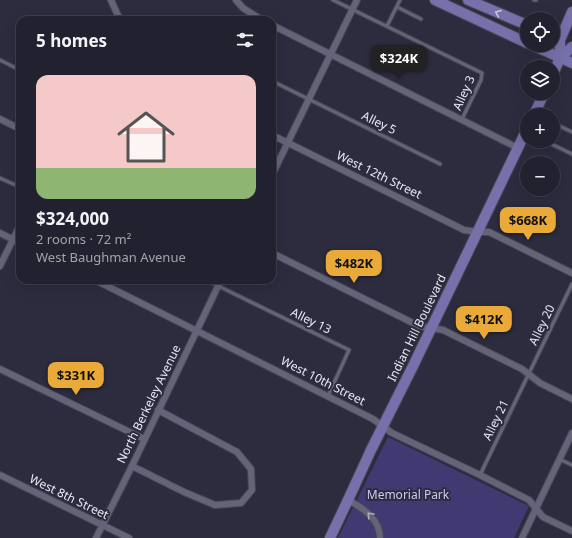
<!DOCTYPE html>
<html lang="en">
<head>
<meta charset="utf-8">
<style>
  body { margin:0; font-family:"Noto Sans",sans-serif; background:#2e2e3b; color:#f1f3f6; height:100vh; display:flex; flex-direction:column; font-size:15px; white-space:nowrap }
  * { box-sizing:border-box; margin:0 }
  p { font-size:13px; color:#a2a3aa }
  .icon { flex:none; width:22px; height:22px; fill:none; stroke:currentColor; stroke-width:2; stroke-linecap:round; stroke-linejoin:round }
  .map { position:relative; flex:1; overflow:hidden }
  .panel { position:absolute; left:16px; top:16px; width:260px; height:268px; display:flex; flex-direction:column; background:#22212f; border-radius:12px; box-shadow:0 4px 16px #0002,0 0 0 1px #3f3e4b }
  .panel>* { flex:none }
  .controls { position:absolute; left:520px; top:12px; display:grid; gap:8px }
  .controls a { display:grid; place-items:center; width:40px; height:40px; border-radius:50%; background:#22212f; box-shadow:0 4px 16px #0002,0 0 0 1px #3f3e4b; font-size:20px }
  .price { position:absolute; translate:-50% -34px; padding:0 9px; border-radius:8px; background:#eaaa39; color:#111; font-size:13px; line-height:26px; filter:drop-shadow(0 1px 2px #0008) }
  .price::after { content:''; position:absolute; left:50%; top:24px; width:12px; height:9px; margin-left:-6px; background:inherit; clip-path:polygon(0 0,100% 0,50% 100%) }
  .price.current { background:#222; color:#fff }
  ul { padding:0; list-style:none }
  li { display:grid; align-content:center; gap:8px; height:212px; padding:0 20px }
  li span { display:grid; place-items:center; height:124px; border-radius:12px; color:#555 }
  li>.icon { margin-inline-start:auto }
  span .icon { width:72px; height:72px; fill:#fffc; stroke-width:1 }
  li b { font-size:17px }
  h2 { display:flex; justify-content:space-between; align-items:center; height:48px; padding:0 20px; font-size:17px }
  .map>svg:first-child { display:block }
  .green { fill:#413971 }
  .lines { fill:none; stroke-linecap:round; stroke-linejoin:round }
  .lane-casing { stroke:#484757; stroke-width:5 }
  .street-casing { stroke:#484757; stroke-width:8 }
  .primary-casing { stroke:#484757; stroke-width:12 }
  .lane { stroke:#646378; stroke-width:3 }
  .street { stroke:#646378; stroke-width:6 }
  .primary { stroke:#7771ab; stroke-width:10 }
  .oneway { stroke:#c6c4de }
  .oneway2 { stroke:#adacbc }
  .labels { text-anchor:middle; stroke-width:4; stroke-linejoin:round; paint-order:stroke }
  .street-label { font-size:12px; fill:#e8e8f4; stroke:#2d2c3f }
  .park-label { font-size:12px; fill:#cbc9f4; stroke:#2d2c3f }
</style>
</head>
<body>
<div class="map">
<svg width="572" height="538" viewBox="0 0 572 538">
  <rect width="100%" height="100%" fill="#2d2c3f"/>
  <polygon class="green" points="388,437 529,506 514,538 338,538"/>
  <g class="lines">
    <defs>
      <g id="lane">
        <polyline points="333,0 482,73 481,80 462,119"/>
        <polyline points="534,0 536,0"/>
        <polyline points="397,7 421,19"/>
        <polyline points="387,26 400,0"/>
        <polyline points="0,60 20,70"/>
        <polyline points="272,81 440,164"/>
        <polyline points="553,123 572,132"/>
        <polyline points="545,141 572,154"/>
        <polyline points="0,178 20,187"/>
        <polyline points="206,280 349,350 328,396"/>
        <polyline points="559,459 572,465"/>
        <polyline points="480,475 572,284"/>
      </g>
      <g id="street">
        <polyline points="111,0 120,20"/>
        <polyline points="236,0 243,8 262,20"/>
        <polyline points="272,25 518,148"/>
        <polyline points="0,119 20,129"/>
        <polyline points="272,135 464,230 478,232 489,232 572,273"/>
        <polyline points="272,175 357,0"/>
        <polyline points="0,233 20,243"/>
        <polyline points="272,253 419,326 443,330 522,369 540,383 572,399"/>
        <polyline points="0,266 20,225"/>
        <polyline points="95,280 373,419 392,433 480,475 529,500 543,517 572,531"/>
        <polyline points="0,369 144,439"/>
        <polyline points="132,466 184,492 215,505 241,503 252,490 251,469 237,452 158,410"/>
        <polyline points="0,475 129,538"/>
        <path d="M348,500C363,508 380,519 380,538"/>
        <polyline points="96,538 132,466 221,280"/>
        <polyline points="522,538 572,433"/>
      </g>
      <g id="primary">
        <polyline points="435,0 527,43"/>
        <polyline points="468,0 527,25"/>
        <polyline points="532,45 572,63"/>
        <polyline points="560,58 560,40 572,12"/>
        <polyline points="553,74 560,58 572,47"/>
        <polyline points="534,115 544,93"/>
        <polyline points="330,538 348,500 371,450 413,366 527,129"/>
      </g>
    </defs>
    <use href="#lane" class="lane-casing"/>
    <use href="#street" class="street-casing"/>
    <use href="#primary" class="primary-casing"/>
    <use href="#lane" class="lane"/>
    <use href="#street" class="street"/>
    <use href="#primary" class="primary"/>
  </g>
  <defs><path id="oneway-chevron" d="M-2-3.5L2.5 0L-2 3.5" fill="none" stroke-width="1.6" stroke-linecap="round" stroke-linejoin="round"/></defs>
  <use class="oneway" href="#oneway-chevron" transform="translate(498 13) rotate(-157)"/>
  <use class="oneway2" href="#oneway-chevron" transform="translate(370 515) rotate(-133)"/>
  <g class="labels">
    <g class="street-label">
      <text transform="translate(464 93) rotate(-66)" y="4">Alley 3</text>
      <text transform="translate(379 123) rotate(26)" y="4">Alley 5</text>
      <text transform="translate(379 175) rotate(26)" y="4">West 12th Street</text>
      <text transform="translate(311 321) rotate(26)" y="4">Alley 13</text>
      <text transform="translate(542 325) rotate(-64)" y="4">Alley 20</text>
      <text transform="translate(417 328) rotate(-64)" y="4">Indian Hill Boulevard</text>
      <text transform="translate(323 381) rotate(27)" y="4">West 10th Street</text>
      <text transform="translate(149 404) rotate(-64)" y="4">North Berkeley Avenue</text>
      <text transform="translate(496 420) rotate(-64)" y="4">Alley 21</text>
      <text transform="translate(69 497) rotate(26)" y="4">West 8th Street</text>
    </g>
    <g class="park-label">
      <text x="408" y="499">Memorial Park</text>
    </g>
  </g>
</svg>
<div class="controls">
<a><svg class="icon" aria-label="locate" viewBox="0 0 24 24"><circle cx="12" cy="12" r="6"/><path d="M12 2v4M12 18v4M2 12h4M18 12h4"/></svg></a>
<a><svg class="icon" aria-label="layers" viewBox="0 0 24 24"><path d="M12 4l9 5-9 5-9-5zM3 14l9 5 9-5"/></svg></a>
<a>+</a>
<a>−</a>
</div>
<b class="price current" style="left:399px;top:79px">$324K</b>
<b class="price" style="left:528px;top:241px">$668K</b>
<b class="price" style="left:354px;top:284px">$482K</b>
<b class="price" style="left:484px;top:340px">$412K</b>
<b class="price" style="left:76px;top:396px">$331K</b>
<section class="panel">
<h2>5 homes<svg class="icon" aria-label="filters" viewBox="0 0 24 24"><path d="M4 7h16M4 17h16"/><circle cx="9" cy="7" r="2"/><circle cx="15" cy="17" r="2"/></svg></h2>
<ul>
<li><span style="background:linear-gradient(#f6c9c9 75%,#8fb573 0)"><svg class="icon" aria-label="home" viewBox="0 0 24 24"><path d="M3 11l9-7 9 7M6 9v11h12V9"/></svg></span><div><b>$324,000</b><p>2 rooms · 72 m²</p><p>West Baughman Avenue</p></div></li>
</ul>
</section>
</div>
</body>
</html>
